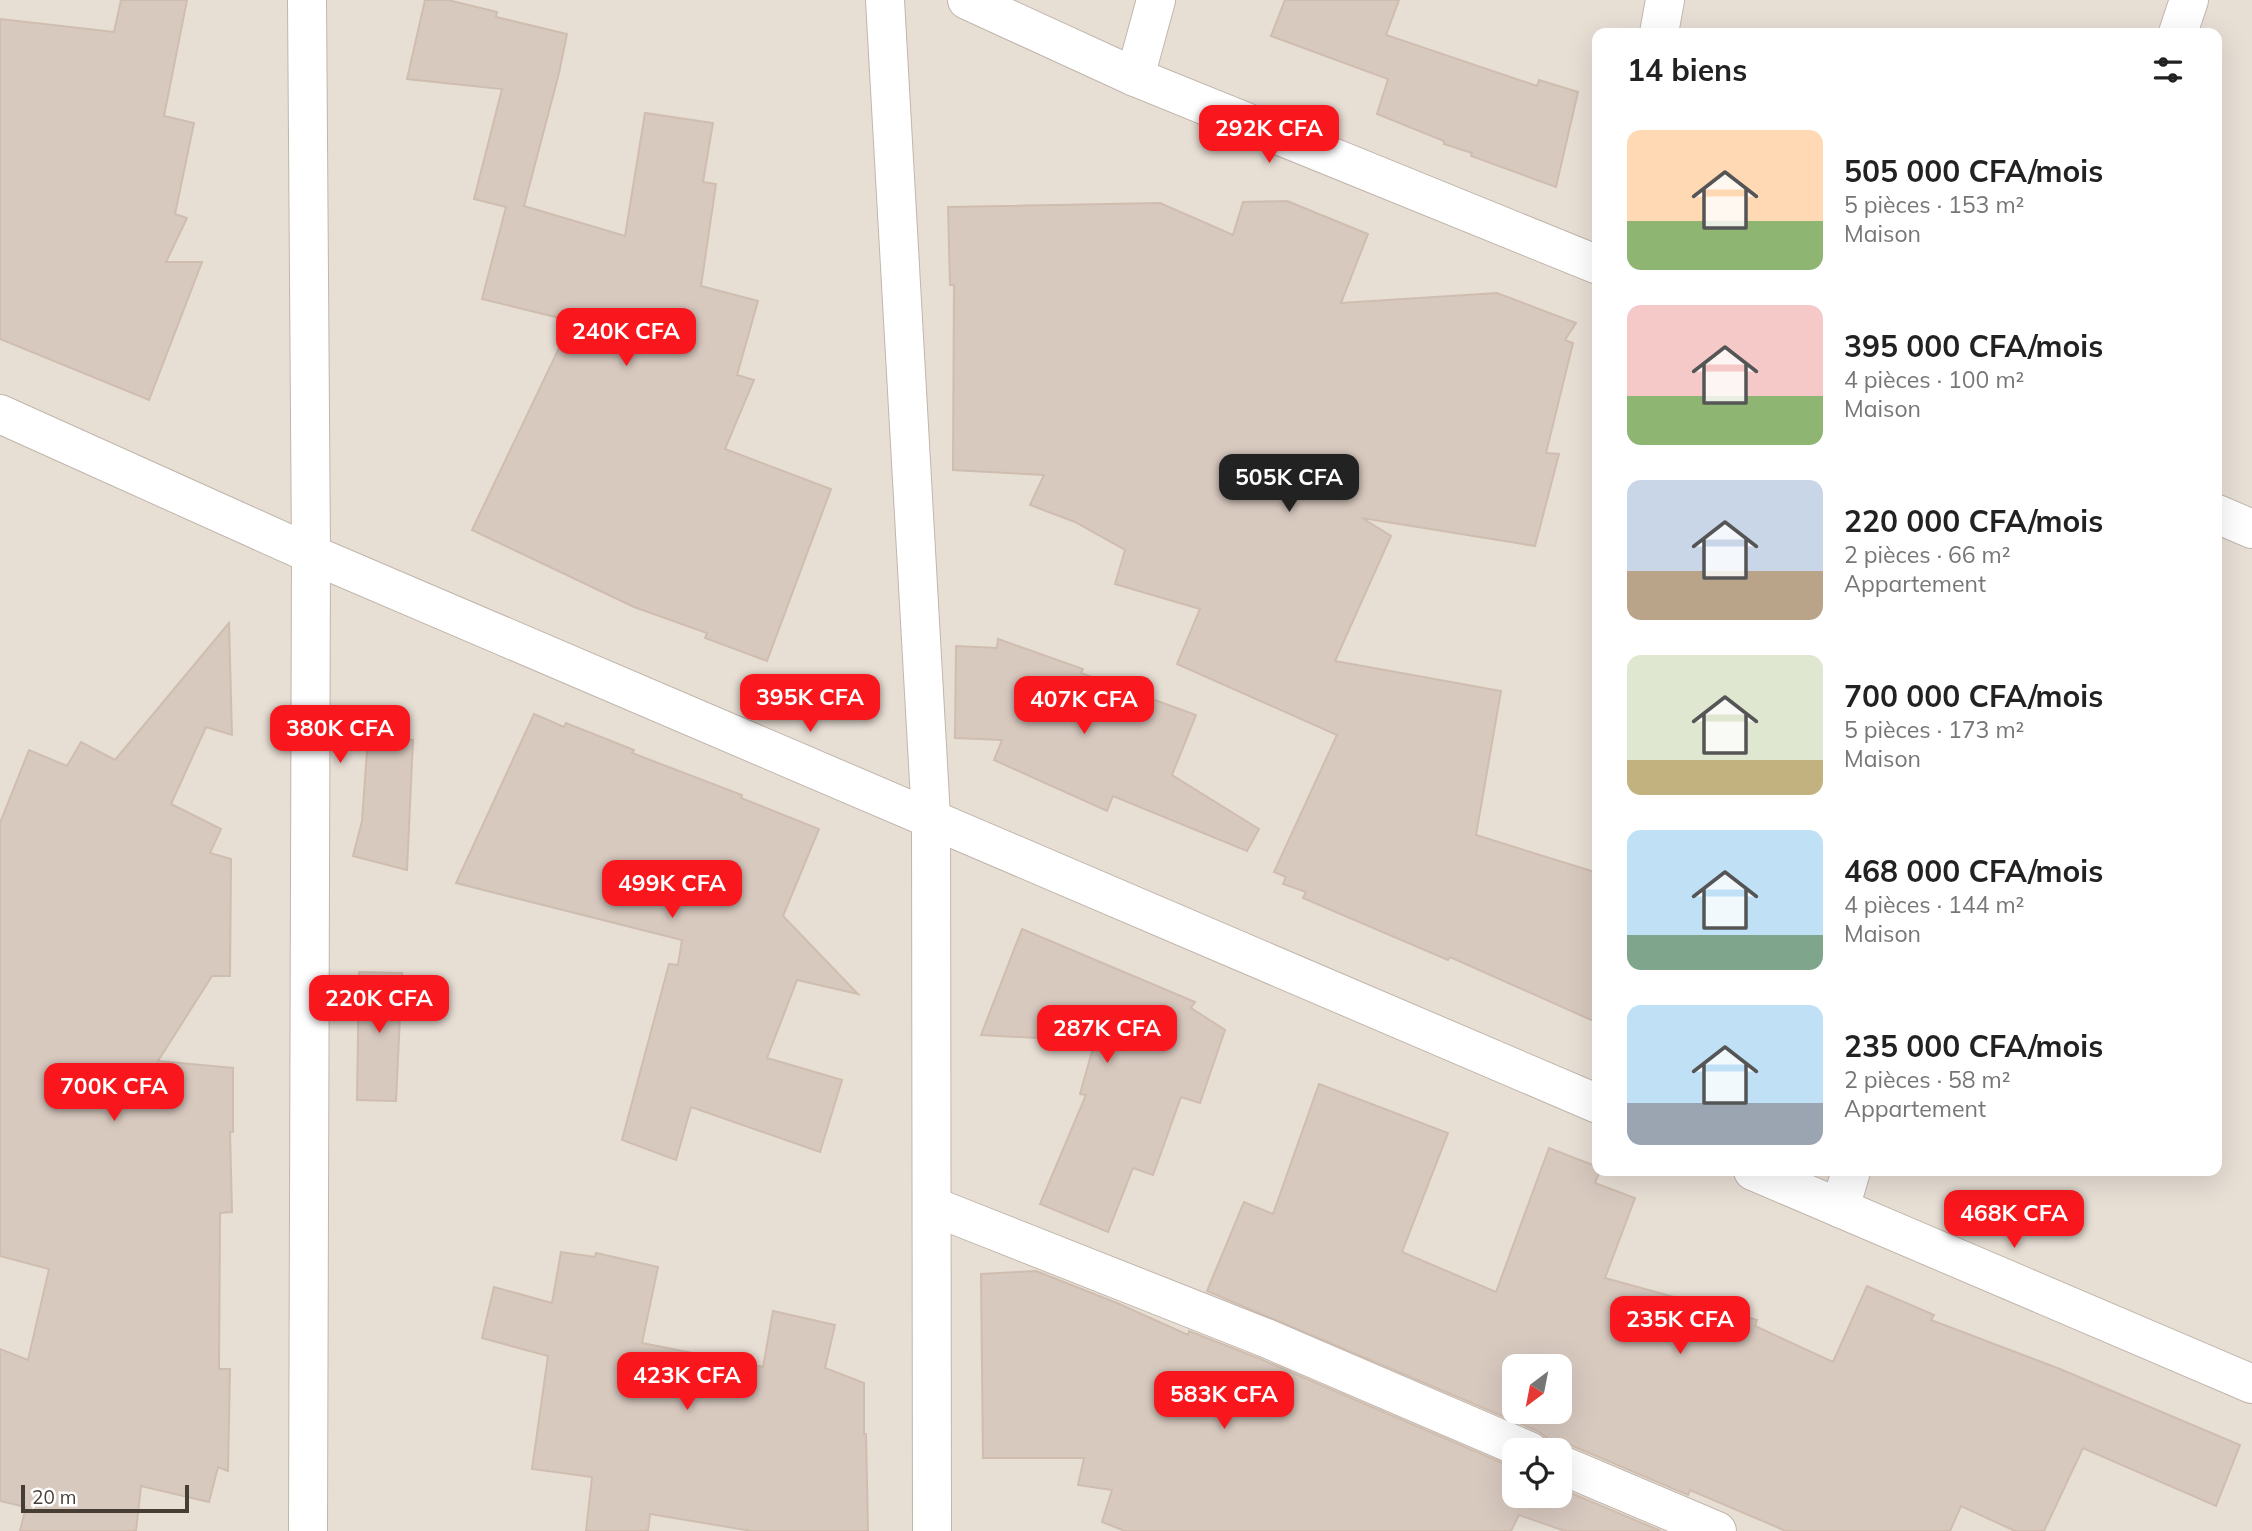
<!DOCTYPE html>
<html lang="fr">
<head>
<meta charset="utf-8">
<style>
  body { margin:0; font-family:Mulish,sans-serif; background:#f2f2f2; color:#222; height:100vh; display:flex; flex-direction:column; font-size:26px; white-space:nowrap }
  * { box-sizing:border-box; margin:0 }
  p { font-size:23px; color:#767676 }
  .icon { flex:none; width:38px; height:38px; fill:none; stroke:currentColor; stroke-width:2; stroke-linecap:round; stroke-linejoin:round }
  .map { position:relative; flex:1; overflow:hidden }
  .side { position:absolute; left:1592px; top:28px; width:630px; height:1148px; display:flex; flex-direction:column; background:#fff; border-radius:14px; box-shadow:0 7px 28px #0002 }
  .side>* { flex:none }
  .needle { width:46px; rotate:212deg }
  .controls { position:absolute; left:1502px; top:1354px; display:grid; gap:14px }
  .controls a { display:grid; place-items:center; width:70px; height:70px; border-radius:14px; background:#fff; box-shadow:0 7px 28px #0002; font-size:35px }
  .scale { position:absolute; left:21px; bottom:18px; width:168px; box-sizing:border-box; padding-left:7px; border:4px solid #463d35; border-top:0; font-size:19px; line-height:24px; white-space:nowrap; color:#463d35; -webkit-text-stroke:5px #fff; paint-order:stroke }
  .price { position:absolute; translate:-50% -60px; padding:0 16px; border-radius:14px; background:#f9171d; color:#fff; font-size:23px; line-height:46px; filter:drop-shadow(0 2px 4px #0008) }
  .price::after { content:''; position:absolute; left:50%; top:42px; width:21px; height:16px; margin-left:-10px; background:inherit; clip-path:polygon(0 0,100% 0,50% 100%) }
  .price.selected { background:#222; color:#fff }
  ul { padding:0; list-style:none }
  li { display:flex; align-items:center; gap:21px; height:175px; padding:0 35px }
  li span { display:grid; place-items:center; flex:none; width:196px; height:140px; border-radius:14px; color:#555 }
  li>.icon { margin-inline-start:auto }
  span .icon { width:84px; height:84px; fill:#fffc; stroke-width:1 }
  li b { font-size:30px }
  h2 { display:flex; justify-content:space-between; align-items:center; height:84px; padding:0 35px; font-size:30px }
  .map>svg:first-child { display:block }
  .residential { fill:#e7ded4; fill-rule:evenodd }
  .building { fill:#d8c9bf; stroke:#cfbdaf; stroke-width:2; fill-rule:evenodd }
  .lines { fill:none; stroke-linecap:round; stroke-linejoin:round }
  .minor-casing { stroke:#c1b6ac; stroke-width:40 }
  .minor { stroke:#fff; stroke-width:38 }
</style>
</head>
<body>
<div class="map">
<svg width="2252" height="1531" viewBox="0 0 2252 1531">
  <rect width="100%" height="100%" fill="#f3ede6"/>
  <path class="residential" d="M0,0H2252V1531H0ZM1598,33H2217V1171H1598ZM1514,1367H1559V1412H1514ZM1514,1451H1559V1496H1514Z"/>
  <g class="building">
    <polygon points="121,0 187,0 164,116 194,123 175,214 187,218 166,262 202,262 149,400 0,339 0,19 114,32"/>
    <polygon points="425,0 448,0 497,12 496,17 567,34 559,73 524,206 625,236 645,113 713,123 703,182 716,184 701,286 758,301 737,375 754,380 725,449 831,489 767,661 705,638 707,633 634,607 472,530 572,321 482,299 506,207 474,199 502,89 407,79"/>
    <polygon points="1285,0 1399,0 1386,35 1537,86 1539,80 1578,92 1556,187 1471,156 1472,153 1444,144 1444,141 1377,114 1388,79 1271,36"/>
    <polygon points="1287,201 1368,234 1341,303 1497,293 1576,323 1565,340 1573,343 1546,453 1559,454 1535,546 1362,518 1391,536 1335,661 1501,691 1476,835 1598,873 1598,1023 1450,957 1448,960 1303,898 1306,892 1283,884 1286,877 1274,872 1337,735 1177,664 1200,609 1115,584 1125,550 1075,522 1030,505 1044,475 953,470 954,285 950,285 948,207 1160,203 1233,235 1243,202"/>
    <polygon points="229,623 232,735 206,727 171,804 221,829 210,853 231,859 230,976 212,976 158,1061 233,1068 233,1132 230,1132 232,1212 220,1213 219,1369 230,1369 228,1471 218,1467 209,1502 141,1486 136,1531 20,1531 26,1507 0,1501 0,1349 28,1360 49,1269 0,1256 0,823 29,750 67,766 81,742 115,760"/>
    <polygon points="998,639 1083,669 1081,673 1196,715 1172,775 1259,829 1247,851 1113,796 1107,811 994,760 1002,740 955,738 956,646 997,648"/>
    <polygon points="534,714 564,727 566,723 634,750 632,753 742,795 741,798 819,829 783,916 858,994 797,980 767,1058 842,1080 820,1152 691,1107 676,1160 622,1140 669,964 678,965 682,940 456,883"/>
    <polygon points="368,737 413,740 407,870 353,856 362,821"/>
    <polygon points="1022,929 1195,1002 1191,1008 1225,1030 1200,1103 1181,1097 1153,1175 1133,1168 1108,1232 1040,1204 1086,1095 1080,1094 1095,1041 981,1035"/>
    <polygon points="359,972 402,973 396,1101 357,1100"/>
    <path d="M1319,1084L1448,1133L1402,1252L1496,1292L1549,1148L1598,1167V1171H1600L1595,1183L1635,1198L1605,1278L1757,1320L1755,1326L1833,1362L1867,1286L1934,1315L1931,1320L2060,1369L2240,1445L2216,1506L2083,1448L2044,1531H2015L1961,1506L1950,1531H1786L1690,1490L1688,1495L1568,1444L1557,1442L1549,1445L1546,1437L1538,1431L1207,1291L1244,1202L1273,1214ZM1514,1367H1559V1412H1514Z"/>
    <polygon points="561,1252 595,1257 596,1253 658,1267 642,1343 763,1367 773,1311 835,1325 825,1368 864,1383 864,1434 866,1434 868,1531 752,1531 650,1514 648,1531 586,1531 592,1477 532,1469 548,1356 482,1338 494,1287 552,1303"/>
    <polygon points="1036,1271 1117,1303 1188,1335 1189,1331 1258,1358 1514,1468 1514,1496 1559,1496 1559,1488 1661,1531 1565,1531 1519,1515 1511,1531 1125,1531 1102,1522 1112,1490 1078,1485 1084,1458 983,1458 981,1274"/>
  </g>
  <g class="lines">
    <defs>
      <g id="minor">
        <polyline points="307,0 311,554 308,1531"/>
        <polyline points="885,0 931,817 932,1531"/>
        <polyline points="967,0 1135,77 1598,265"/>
        <polyline points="1659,33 1665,0"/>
        <polyline points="2178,33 2189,0"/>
        <polyline points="1135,77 1156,0"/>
        <polyline points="0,414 311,554 1598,1104"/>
        <polyline points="2217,514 2252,529"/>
        <polyline points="1753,1171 2252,1384"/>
        <polyline points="932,1206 1266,1338 1529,1451"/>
        <polyline points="1840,1208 1851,1171"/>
        <polyline points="1559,1464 1717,1531"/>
      </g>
    </defs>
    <use href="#minor" class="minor-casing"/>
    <use href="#minor" class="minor"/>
  </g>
</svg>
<div class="controls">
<a><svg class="needle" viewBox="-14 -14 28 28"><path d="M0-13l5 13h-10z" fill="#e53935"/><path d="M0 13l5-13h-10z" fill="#767676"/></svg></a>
<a><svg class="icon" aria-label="locate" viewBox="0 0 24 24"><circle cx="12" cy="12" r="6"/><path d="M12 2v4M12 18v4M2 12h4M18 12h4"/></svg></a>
</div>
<div class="scale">20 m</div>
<b class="price" style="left:1269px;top:165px">292K CFA</b>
<b class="price" style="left:626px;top:368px">240K CFA</b>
<b class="price selected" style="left:1289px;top:514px">505K CFA</b>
<b class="price" style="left:810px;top:734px">395K CFA</b>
<b class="price" style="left:1084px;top:736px">407K CFA</b>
<b class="price" style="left:340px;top:765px">380K CFA</b>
<b class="price" style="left:672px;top:920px">499K CFA</b>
<b class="price" style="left:379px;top:1035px">220K CFA</b>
<b class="price" style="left:1107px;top:1065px">287K CFA</b>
<b class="price" style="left:114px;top:1123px">700K CFA</b>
<b class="price" style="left:2014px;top:1250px">468K CFA</b>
<b class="price" style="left:1680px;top:1356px">235K CFA</b>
<b class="price" style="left:687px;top:1412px">423K CFA</b>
<b class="price" style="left:1224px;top:1431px">583K CFA</b>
<section class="side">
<h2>14 biens<svg class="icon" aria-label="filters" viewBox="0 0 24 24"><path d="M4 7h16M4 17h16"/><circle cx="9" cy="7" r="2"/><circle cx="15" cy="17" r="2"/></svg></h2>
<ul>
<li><span style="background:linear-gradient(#ffd9b3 65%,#8fb573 0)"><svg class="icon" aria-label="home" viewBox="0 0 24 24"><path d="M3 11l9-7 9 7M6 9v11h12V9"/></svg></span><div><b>505 000 CFA/mois</b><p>5 pièces · 153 m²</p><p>Maison</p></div></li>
<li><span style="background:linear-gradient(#f6c9c9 65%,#8fb573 0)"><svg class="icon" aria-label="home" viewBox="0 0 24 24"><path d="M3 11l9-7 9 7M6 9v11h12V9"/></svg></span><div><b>395 000 CFA/mois</b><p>4 pièces · 100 m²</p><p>Maison</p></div></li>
<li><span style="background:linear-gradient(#c9d6e8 65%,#b9a48a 0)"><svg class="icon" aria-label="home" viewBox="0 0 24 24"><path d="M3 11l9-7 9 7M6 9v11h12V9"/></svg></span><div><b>220 000 CFA/mois</b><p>2 pièces · 66 m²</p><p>Appartement</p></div></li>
<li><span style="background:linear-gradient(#dfe7d0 75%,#c2b280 0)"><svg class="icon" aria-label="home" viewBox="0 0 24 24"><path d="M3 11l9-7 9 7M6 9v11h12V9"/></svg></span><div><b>700 000 CFA/mois</b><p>5 pièces · 173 m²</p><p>Maison</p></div></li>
<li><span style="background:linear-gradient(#bfe0f5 75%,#7fa58c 0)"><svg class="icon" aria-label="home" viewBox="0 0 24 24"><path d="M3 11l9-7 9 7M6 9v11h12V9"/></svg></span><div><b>468 000 CFA/mois</b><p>4 pièces · 144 m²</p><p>Maison</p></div></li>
<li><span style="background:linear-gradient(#bfe0f5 70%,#9aa5b1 0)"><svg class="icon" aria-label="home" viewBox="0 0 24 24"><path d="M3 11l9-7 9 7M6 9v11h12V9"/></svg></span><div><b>235 000 CFA/mois</b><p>2 pièces · 58 m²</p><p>Appartement</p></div></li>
</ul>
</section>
</div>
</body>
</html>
